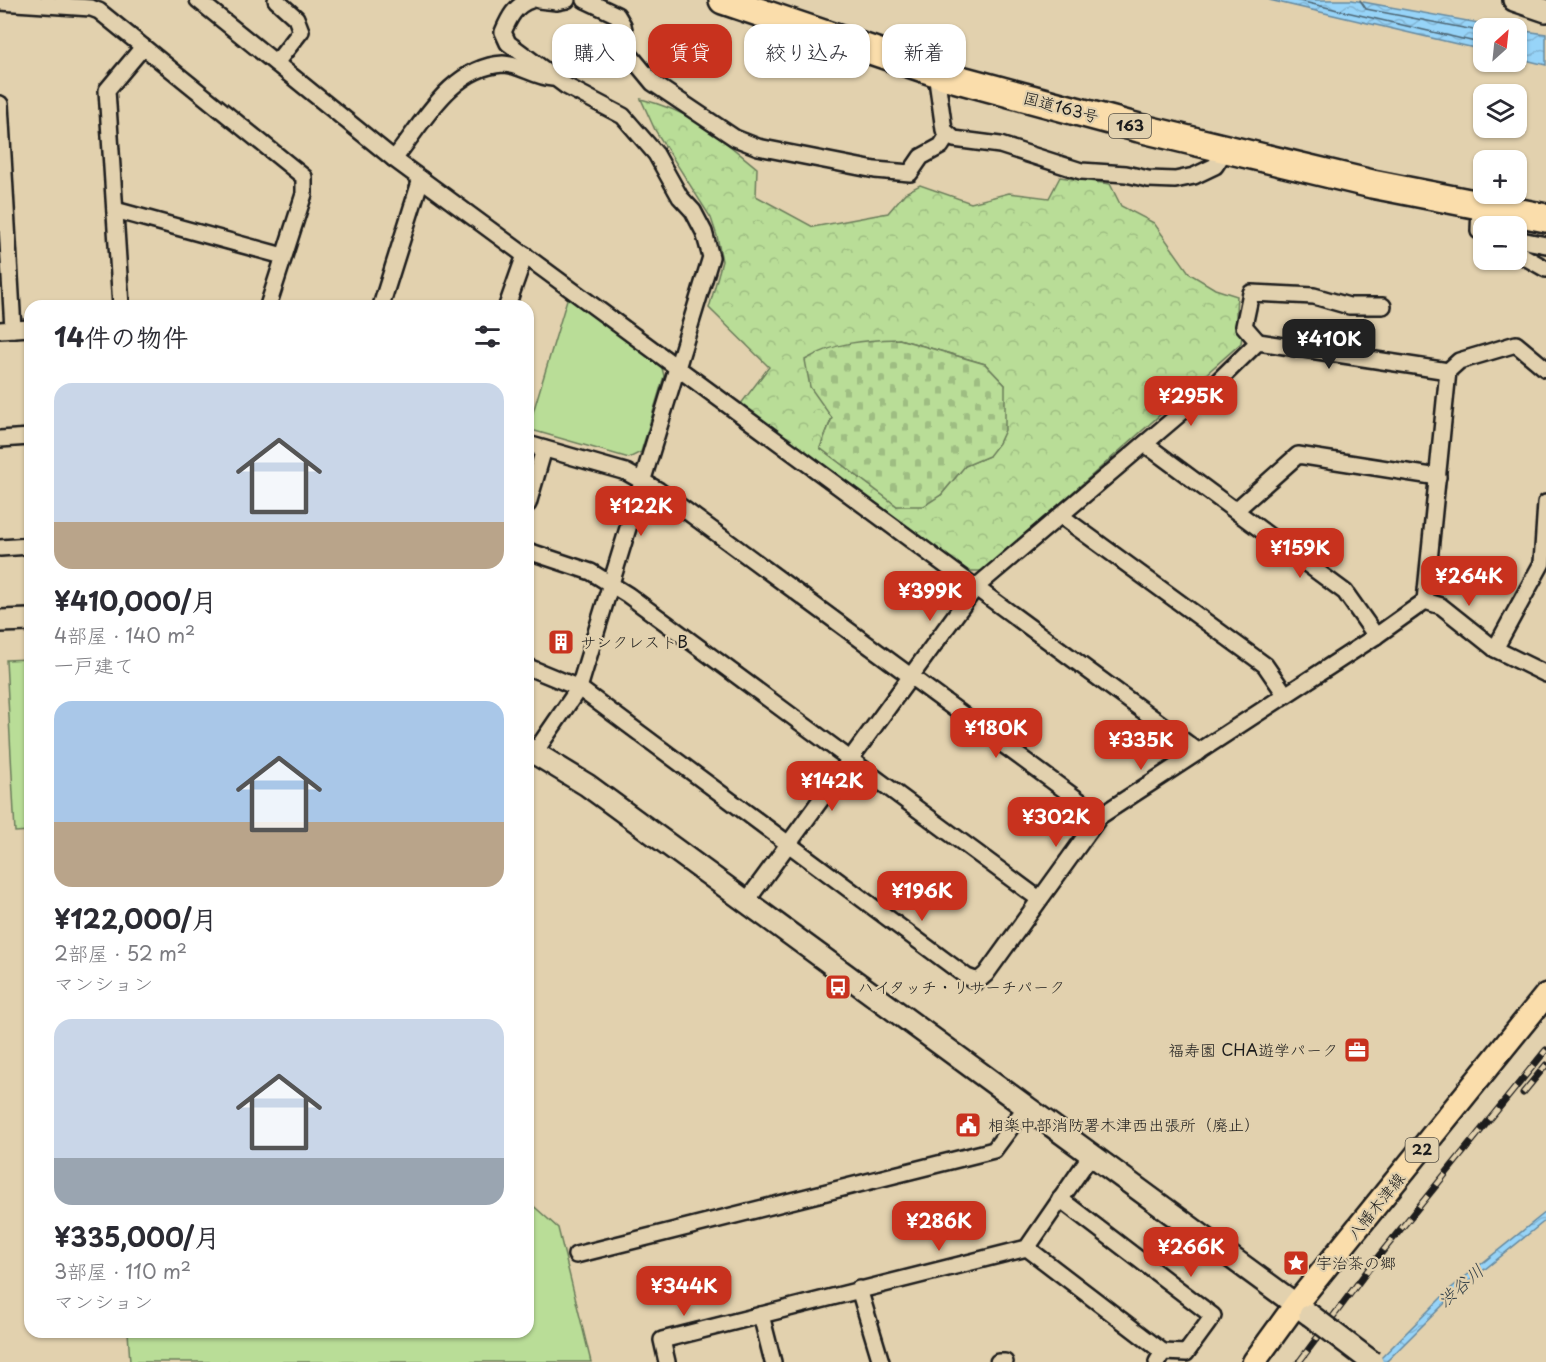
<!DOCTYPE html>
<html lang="ja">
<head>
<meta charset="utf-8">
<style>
  body { margin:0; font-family:"Playpen Sans","Klee One",sans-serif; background:#f2f2f3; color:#2b2b33; height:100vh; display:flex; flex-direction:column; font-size:22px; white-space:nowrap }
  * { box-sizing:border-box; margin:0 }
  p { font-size:20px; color:#7c7c81 }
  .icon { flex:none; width:33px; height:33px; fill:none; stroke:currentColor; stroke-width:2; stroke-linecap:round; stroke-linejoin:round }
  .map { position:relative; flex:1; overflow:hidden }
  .drawer { position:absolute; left:24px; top:300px; width:510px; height:1038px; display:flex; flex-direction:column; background:#fff; border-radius:18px; box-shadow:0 2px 4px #0004 }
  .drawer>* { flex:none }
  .guide { position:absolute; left:552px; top:24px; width:570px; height:54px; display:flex; gap:12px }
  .needle { width:39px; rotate:27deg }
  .buttons { position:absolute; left:1473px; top:18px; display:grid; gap:12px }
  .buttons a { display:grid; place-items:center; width:54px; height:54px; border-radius:12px; background:#fff; box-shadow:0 2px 4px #0004; font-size:30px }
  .price { position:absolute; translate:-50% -51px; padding:0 14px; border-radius:12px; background:#c8321e; color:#fff; font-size:20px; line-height:39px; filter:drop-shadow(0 2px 3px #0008) }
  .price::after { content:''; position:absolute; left:50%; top:36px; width:18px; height:14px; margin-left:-9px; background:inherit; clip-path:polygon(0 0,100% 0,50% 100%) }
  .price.selected { background:#222; color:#fff }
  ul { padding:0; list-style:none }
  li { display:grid; align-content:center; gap:12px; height:318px; padding:0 30px }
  li span { display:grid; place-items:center; height:186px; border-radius:18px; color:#555 }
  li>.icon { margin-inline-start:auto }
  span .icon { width:108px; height:108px; fill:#fffc; stroke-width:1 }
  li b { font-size:26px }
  h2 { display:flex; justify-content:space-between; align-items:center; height:72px; padding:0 30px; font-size:26px }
  .tag { padding:0 21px; border-radius:18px; background:#fff; box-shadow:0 2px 4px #0004; font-size:21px; line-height:54px }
  .tag.selected { background:#c8321e; color:#fff }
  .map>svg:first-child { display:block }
  .forest { fill:url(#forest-crowns); stroke:#6a7c5a; stroke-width:1.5; fill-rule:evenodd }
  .cemetery { fill:url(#cemetery-stones); stroke:#6a7c5a; stroke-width:1.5 }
  .green { fill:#b9dd97; stroke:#6a7c5a; stroke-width:1.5 }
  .water { fill:url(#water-waves); stroke:#668aa0; stroke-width:1.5 }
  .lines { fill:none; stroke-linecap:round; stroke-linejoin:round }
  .shore { stroke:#4d6674; stroke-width:1.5 }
  .street-casing { stroke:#1c1c1c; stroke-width:20 }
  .secondary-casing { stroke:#1c1c1c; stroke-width:26 }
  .primary-casing { stroke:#1c1c1c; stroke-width:27 }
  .highway-casing { stroke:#1c1c1c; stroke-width:32 }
  .street { stroke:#e2d1ae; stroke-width:15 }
  .secondary { stroke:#e2d1ae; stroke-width:21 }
  .primary { stroke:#faddab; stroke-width:22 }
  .highway { stroke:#faddab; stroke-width:27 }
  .rail-casing { stroke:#1c1c1c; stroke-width:7 }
  .rail { stroke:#e2d1ae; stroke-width:4.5; stroke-dasharray:14; stroke-linecap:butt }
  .secondary-bridge-casing { stroke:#1c1c1c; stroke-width:26; stroke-linecap:butt }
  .secondary-bridge { stroke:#e2d1ae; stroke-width:21 }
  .labels { text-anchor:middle; stroke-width:4.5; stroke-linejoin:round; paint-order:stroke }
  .shield { fill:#e2d1ae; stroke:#575248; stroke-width:1.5 }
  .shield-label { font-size:15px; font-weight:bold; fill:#1c1c1c }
  .street-label { font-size:16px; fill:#1c1c1c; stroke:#e2d1ae }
  .poi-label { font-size:16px; fill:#1c1c1c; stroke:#e2d1ae; text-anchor:start }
  .water-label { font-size:18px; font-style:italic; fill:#354148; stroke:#e2d1ae }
</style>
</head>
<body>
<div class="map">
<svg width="1546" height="1362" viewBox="0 0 1546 1362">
  <defs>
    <pattern id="forest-crowns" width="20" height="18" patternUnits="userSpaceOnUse" patternTransform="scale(1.5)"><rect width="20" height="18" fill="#b9dd97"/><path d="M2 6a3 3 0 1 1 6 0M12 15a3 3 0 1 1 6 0" fill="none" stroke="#9ebd82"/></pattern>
    <pattern id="cemetery-stones" width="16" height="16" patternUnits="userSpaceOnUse" patternTransform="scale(1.5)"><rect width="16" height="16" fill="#b9dd97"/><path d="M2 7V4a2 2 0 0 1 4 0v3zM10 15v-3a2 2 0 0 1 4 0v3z" fill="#9ebd82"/></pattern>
    <pattern id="water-waves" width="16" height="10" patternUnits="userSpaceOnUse" patternTransform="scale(1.5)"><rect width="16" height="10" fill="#97d4f8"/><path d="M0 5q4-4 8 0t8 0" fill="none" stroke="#82b5d4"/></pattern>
  </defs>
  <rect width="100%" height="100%" fill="#e2d1ae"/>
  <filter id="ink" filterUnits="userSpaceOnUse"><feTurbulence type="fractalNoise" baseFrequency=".0167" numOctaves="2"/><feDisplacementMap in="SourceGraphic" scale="12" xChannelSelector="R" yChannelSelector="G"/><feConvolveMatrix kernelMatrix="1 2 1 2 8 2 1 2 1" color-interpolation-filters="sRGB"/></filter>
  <g filter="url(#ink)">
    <path class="forest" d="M641,99C695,113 715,134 757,168L756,196L813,227L888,213L905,193L920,185L971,203L1009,193L1049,198L1060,177L1110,184L1121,206L1154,223L1190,274L1215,289L1237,296C1236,312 1234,323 1242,336L1241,343L984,571H967L740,405L769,367L709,308L722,261L717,236L711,218L655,130ZM899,339L985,364L1005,385L989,456L965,466L941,495L897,506L820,448L832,418Z"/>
    <path class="cemetery" d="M899,339L985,364L1005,385V430L999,443L989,456L965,466L941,495L924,506H897L820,448L832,418L810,387L805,360C835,342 865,340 899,339Z"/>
    <g class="green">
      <polygon points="568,296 661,364 664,376 641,452 629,458 528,429"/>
      <polygon points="30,659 30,831 15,832 6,660"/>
      <polygon points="528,1201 558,1228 591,1362 130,1362 128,1332 528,1332"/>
    </g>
    <g class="water">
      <polygon points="1269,0 1352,0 1506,28 1484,28 1483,50"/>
      <polygon points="1517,30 1546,34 1546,65 1517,58"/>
      <polygon points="1546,1212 1546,1220 1454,1294 1386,1362 1377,1362 1450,1289"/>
    </g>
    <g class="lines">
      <g class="shore">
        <polyline points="1295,0 1484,44"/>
        <polyline points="1360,0 1366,9 1484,32"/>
      </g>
      <defs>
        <g id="street">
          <polyline points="198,0 394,159 1199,752"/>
          <polyline points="276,0 296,18 301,31 276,63"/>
          <path d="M531,0C515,5 509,18 503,32L508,43L566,86L623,116L656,154L680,197L693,211L704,232L711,257L579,688L535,752"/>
          <polyline points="539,0 557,2 567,0"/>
          <polyline points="585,0 617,15 623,25 629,54 653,83 735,138 758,147 875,170 910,173 921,157 941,146 948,135"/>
          <polyline points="0,2 91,8 99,11 304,177 304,194 268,306"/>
          <polyline points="936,73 944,130 954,139 1000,145 1081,171 1126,174 1148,179 1175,180 1194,176 1215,166 1226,149"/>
          <polyline points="0,104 13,329"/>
          <path d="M394,159C423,123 451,67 503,64C519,64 535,77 552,78"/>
          <polyline points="1480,207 1479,231 1484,234"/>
          <polyline points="115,210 283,256"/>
          <polyline points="1516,239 1546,245"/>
          <polyline points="1516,252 1546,269"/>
          <polyline points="121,306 107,90 143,47"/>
          <polyline points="381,306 421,179"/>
          <polyline points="507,306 525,255"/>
          <polyline points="0,330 30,328"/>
          <polyline points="1258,342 1244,326 1251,293 1314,296 1349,306 1383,306"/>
          <polyline points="0,439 30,437"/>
          <polyline points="528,444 626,472 658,490 1100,816"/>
          <polyline points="1145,444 1345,592 1376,636"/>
          <polyline points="528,504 544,449"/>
          <polyline points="1236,510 1298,455 1438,477"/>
          <polyline points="1061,516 1265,665 1285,694"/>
          <polyline points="0,548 30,546"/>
          <polyline points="528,551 591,572 628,595 1039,899"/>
          <polyline points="1425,601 1441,606 1495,649 1546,674"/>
          <polyline points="1495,649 1542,563 1546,503"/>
          <polyline points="528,667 579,688 967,977 978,981 986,974 1100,816 1376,636 1425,601 1448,371 1459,361 1516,344 1546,369"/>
          <polyline points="746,902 976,587 1215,384 1258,342 1448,371"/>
          <polyline points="1060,1199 1213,1316 1186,1353 1163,1352"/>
          <polyline points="1027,1248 1163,1352 1157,1362"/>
          <polyline points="576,1255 994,1150 1026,1107"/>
          <polyline points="859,1289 881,1362"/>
          <polyline points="761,1315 773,1362"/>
          <polyline points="667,1362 662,1340 1027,1248 1091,1155"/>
          <polyline points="998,1362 1005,1362"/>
        </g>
        <g id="secondary">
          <polyline points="1514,0 1546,11"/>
          <polyline points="0,621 30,620"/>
          <polyline points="528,749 587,785 1310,1315"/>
        </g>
        <polyline id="primary" points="1254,1362 1296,1304 1546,995"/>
        <polyline id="highway" points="723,0 950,77 1139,128 1372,184 1546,218"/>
      </defs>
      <use href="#street" class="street-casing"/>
      <use href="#secondary" class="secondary-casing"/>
      <use href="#primary" class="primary-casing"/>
      <use href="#highway" class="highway-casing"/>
      <use href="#street" class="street"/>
      <use href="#secondary" class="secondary"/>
      <use href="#primary" class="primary"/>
      <use href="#highway" class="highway"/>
      <defs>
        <g id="rail">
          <polyline points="1523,1093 1546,1065"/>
          <polyline points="1299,1362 1374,1262 1546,1050"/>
        </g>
      </defs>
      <use href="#rail" class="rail-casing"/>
      <use href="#rail" class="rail"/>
      <defs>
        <polyline id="secondary-bridge" points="1310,1315 1372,1362"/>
      </defs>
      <use href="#secondary-bridge" class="secondary-bridge-casing"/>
      <use href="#secondary-bridge" class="secondary-bridge"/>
    </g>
  </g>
  <defs>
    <symbol id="building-square" viewBox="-11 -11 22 22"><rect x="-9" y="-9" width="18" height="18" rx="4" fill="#c8321e" stroke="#e2d1ae"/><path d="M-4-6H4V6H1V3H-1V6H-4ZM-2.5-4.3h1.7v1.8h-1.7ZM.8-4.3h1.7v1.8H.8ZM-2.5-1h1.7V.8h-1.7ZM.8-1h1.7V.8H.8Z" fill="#fff"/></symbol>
    <symbol id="bus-square" viewBox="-11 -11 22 22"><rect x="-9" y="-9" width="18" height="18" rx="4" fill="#c8321e" stroke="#e2d1ae"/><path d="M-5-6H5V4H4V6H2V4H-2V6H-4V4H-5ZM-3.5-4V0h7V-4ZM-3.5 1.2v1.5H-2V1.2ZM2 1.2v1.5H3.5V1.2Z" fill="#fff"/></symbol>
    <symbol id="office-square" viewBox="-11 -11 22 22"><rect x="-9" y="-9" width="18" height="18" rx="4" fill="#c8321e" stroke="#e2d1ae"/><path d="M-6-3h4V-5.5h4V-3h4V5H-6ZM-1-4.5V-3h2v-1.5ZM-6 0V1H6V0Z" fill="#fff"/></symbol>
    <symbol id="civic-square" viewBox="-11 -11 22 22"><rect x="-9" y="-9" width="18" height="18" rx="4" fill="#c8321e" stroke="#e2d1ae"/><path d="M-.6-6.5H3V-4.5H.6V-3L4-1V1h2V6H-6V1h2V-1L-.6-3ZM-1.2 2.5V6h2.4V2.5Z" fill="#fff"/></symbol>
    <symbol id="sight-square" viewBox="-11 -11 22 22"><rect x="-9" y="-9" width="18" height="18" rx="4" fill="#c8321e" stroke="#e2d1ae"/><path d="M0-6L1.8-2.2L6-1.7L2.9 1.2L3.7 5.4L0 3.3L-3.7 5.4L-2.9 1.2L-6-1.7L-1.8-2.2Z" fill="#fff"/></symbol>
  </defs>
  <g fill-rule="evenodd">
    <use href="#building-square" x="546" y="627" width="30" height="30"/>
    <use href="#bus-square" x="823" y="972" width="30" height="30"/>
    <use href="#office-square" x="1342" y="1035" width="30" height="30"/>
    <use href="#civic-square" x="953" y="1110" width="30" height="30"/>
    <use href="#sight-square" x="1281" y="1248" width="30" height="30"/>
  </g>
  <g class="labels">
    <g class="shield">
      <rect x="1109" y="114" width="42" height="24" rx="4.5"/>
      <rect x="1405.5" y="1138" width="33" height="24" rx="4.5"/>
    </g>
    <g class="shield-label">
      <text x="1130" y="131">163</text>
      <text x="1422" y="1155">22</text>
    </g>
    <g class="street-label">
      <text transform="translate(1061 107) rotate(15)" y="6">国道163号</text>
      <text transform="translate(1376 1206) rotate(-51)" y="6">八幡木津線</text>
    </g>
    <g class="poi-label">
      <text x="580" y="648">サンクレストB</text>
      <text x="858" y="993">ハイタッチ・リサーチパーク</text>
      <text x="1338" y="1056" text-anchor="end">福寿園 CHA遊学パーク</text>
      <text x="988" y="1131">相楽中部消防署木津西出張所（廃止）</text>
      <text x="1316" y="1269">宇治茶の郷</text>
    </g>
    <g class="water-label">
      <text transform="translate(1461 1286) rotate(-41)" y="6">渋谷川</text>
    </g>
  </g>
</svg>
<div class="buttons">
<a><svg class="needle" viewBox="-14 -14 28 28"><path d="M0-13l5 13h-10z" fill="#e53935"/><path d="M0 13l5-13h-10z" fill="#7c7c81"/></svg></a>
<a><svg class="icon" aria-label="layers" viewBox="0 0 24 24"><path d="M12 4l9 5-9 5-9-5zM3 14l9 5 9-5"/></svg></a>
<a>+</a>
<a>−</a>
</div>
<b class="price selected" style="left:1329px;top:370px">¥410K</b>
<b class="price" style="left:1191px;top:427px">¥295K</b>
<b class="price" style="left:641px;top:537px">¥122K</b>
<b class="price" style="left:1300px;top:579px">¥159K</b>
<b class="price" style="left:1469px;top:607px">¥264K</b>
<b class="price" style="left:930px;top:622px">¥399K</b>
<b class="price" style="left:996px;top:759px">¥180K</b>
<b class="price" style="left:1141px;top:771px">¥335K</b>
<b class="price" style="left:832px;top:812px">¥142K</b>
<b class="price" style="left:1056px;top:848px">¥302K</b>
<b class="price" style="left:922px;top:922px">¥196K</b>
<b class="price" style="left:939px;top:1252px">¥286K</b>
<b class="price" style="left:1191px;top:1278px">¥266K</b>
<b class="price" style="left:684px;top:1317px">¥344K</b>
<div class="guide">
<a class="tag">購入</a>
<a class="tag selected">賃貸</a>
<a class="tag">絞り込み</a>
<a class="tag">新着</a>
</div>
<section class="drawer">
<h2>14件の物件<svg class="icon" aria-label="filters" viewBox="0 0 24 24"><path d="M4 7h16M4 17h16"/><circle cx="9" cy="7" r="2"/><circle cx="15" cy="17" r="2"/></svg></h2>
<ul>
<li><span style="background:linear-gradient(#c9d6e8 75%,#b9a48a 0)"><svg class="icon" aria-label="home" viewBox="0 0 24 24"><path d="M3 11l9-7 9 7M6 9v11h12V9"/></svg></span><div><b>¥410,000/月</b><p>4部屋 · 140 m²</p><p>一戸建て</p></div></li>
<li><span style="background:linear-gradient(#a9c7e8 65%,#b9a48a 0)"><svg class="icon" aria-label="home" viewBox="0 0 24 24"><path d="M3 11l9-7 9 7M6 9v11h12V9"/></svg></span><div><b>¥122,000/月</b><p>2部屋 · 52 m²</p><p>マンション</p></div></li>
<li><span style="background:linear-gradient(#c9d6e8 75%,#9aa5b1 0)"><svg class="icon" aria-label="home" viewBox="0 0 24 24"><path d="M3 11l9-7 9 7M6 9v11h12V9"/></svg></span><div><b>¥335,000/月</b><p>3部屋 · 110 m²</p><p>マンション</p></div></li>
</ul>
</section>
</div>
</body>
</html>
